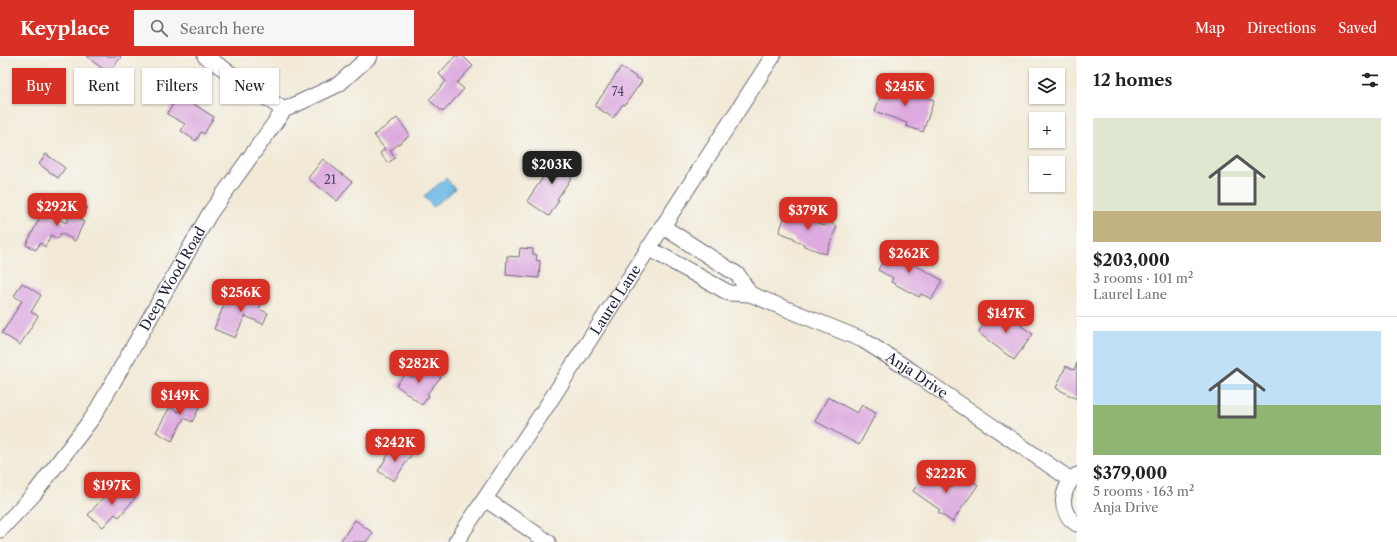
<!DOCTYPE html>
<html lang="en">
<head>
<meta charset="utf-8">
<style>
  body { margin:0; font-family:"Libre Caslon Text",serif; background:#f6f6f6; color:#202124; height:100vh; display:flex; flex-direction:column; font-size:15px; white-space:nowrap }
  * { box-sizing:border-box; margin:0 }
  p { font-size:13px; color:#757577 }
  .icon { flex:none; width:22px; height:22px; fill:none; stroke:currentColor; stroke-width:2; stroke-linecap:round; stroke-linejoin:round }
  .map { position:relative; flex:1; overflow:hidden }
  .drawer { display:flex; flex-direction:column; background:#fff; width:320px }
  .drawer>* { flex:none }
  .guide { position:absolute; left:12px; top:12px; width:380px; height:36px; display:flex; gap:8px }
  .buttons { position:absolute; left:1029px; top:12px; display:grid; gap:8px }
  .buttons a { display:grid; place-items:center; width:36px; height:36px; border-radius:0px; background:#fff; box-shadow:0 1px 3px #0004; font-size:20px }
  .price { position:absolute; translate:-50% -34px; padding:0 9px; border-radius:8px; background:#d93025; color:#fff; font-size:13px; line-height:26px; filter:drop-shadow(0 1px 2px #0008) }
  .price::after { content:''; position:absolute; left:50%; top:24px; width:12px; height:9px; margin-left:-6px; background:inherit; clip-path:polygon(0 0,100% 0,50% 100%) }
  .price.current { background:#222; color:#fff }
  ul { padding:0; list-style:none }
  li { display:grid; align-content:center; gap:8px; height:212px; padding:0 16px }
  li+li { border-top:1px solid #e0e0e0 }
  li span { display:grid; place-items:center; height:124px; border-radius:0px; color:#555 }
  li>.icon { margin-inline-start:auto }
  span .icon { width:72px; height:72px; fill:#fffc; stroke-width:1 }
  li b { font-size:17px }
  h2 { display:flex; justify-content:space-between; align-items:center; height:48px; padding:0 16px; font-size:17px }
  .chip { padding:0 14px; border-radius:0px; background:#fff; box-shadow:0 1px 3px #0004; font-size:14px; line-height:36px }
  .chip.current { background:#d93025; color:#fff }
  header { display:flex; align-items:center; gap:24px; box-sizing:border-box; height:56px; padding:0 20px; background:#d93025; color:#fff }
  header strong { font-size:19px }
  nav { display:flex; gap:22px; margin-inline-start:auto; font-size:14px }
  .search { width:280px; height:36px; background:#f6f6f6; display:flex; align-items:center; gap:10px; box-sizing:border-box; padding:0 14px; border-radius:0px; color:#757577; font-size:15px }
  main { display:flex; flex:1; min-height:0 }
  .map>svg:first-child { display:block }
  .water { fill:#6cbae6; stroke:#476e90 }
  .building { fill:#ddabdf }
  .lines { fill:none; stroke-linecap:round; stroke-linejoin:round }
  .street-casing { stroke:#6b6872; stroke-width:17 }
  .street { stroke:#fff; stroke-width:15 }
  .labels { text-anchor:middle; stroke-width:4; stroke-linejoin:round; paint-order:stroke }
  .number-label { font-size:12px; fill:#514464 }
  .street-label { font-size:14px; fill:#22223b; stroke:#f6f6f2 }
</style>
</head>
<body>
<header>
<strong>Keyplace</strong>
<div class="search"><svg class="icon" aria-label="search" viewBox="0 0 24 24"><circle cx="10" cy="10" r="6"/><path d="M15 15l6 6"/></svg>Search here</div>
<nav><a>Map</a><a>Directions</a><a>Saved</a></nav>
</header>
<main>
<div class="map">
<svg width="1077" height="486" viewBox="0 0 1077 486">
  <rect width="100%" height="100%" fill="#f6f6f2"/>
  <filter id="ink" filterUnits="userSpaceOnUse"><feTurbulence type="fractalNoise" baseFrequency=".025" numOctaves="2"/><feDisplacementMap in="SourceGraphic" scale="8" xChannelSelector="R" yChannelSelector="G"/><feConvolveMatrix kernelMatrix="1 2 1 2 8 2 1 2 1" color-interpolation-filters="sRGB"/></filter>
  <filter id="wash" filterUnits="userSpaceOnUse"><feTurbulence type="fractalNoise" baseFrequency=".012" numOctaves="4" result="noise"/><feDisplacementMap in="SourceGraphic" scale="16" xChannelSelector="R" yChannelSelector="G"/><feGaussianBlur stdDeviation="0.9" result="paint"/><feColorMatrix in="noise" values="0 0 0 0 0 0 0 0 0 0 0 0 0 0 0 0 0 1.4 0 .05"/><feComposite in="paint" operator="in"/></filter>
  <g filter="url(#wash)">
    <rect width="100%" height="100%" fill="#f2ead7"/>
    <polygon class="water" points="446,122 455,133 433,151 424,140"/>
    <g id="blocks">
      <g class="building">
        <polygon points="86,0 120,0 121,1 108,17"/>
        <polygon points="455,0 463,0 473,10 457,27 464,33 443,56 429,44 446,25 439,18"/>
        <polygon points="621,11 642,25 625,49 623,48 613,62 595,50"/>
        <polygon points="885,27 934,44 923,76 906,70 907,67 875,55"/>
        <polygon points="179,39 214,61 204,78 201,76 196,85 181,75 185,68 167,58"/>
        <polygon points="397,62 410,79 390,95 395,102 388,107 380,97 385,93 374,79"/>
        <polygon points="46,98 65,112 58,122 39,108"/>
        <polygon points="558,99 578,112 557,143 559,144 549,160 527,145"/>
        <polygon points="323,103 352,126 337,145 308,122"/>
        <polygon points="77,145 87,151 80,164 84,166 75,185 61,177 58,183 51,179 45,191 40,187 36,194 26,189 43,155 66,167"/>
        <polygon points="789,150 809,158 807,163 825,170 827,166 837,170 826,198 804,190 804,188 795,185 794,182 779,176"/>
        <polygon points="891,189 909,199 906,204 942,224 932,243 921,238 919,241 891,226 893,222 878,214"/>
        <polygon points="520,192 533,193 533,198 537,199 536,204 540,205 539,222 506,219 507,200 519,201"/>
        <polygon points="22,227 41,239 31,256 38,260 20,289 2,277 22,245 14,240"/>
        <polygon points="251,230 266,236 259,253 268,257 263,268 245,260 235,282 214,273 226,244 242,251"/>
        <polygon points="993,255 1007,265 1013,258 1024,266 1021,270 1033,278 1014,304 980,278 979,275"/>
        <polygon points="424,307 441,321 427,338 429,339 422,349 396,329 406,317 412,322"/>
        <polygon points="1077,307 1077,343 1056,332 1066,310 1074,314"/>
        <polygon points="190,336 204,343 192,366 184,362 172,385 156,376 170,351 179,356"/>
        <polygon points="828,341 857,357 862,349 876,357 859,389 815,365"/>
        <polygon points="395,388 411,399 394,425 378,415"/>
        <polygon points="928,413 946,426 945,427 952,432 963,418 978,429 952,466 938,456 940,454 913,435"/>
        <polygon points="123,430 136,441 119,461 115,458 103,471 88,459 109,435 114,440"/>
        <polygon points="355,464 373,477 366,486 340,486"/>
      </g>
    </g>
  </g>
  <g filter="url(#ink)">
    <use href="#blocks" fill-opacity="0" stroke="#6b6872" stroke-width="1"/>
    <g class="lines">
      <defs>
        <g id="street">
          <polyline points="205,0 284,54"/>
          <polyline points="662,170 738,219 750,238"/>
          <path id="s1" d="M648,192L729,237L750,238L863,284L913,316L1071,424"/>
          <path d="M1077,419C1061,432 1057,456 1077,468"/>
          <polyline points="485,443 548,486"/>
          <path id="s2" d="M0,474L34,438L93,361L210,157L284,54L339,28L370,0"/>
          <path id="s3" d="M456,486L548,348L773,0"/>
        </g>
      </defs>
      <use href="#street" class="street-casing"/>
      <use href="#street" class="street"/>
    </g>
  </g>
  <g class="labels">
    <g class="number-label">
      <text x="618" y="40">74</text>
      <text x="330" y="128">21</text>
    </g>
    <g class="street-label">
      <text dy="5" stroke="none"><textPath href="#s2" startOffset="306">Deep Wood Road</textPath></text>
      <text dy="5" stroke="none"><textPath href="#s3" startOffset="290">Laurel Lane</textPath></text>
      <text dy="5" stroke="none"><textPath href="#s1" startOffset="300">Anja Drive</textPath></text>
    </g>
  </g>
</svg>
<div class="buttons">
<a><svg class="icon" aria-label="layers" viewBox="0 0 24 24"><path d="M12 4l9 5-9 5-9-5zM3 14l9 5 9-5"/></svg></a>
<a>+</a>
<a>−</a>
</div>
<b class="price" style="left:905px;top:51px">$245K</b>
<b class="price current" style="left:552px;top:129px">$203K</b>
<b class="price" style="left:57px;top:171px">$292K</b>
<b class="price" style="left:808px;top:175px">$379K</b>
<b class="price" style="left:909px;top:218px">$262K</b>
<b class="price" style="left:241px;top:257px">$256K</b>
<b class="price" style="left:1006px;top:278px">$147K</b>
<b class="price" style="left:419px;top:328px">$282K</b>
<b class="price" style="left:180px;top:360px">$149K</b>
<b class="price" style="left:395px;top:407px">$242K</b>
<b class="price" style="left:946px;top:438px">$222K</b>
<b class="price" style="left:112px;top:450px">$197K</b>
<div class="guide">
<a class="chip current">Buy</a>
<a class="chip">Rent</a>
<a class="chip">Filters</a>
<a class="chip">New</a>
</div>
</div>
<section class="drawer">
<h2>12 homes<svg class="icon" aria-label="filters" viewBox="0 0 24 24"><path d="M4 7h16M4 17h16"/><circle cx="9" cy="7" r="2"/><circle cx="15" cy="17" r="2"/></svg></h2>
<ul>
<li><span style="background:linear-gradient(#dfe7d0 75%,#c2b280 0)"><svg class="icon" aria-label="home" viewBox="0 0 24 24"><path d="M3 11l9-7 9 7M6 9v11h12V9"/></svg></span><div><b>$203,000</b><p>3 rooms · 101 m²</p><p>Laurel Lane</p></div></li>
<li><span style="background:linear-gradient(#bfe0f5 60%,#8fb573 0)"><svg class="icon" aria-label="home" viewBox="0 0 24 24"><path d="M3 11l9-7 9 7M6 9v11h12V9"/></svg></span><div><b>$379,000</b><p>5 rooms · 163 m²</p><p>Anja Drive</p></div></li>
</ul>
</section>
</main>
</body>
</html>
